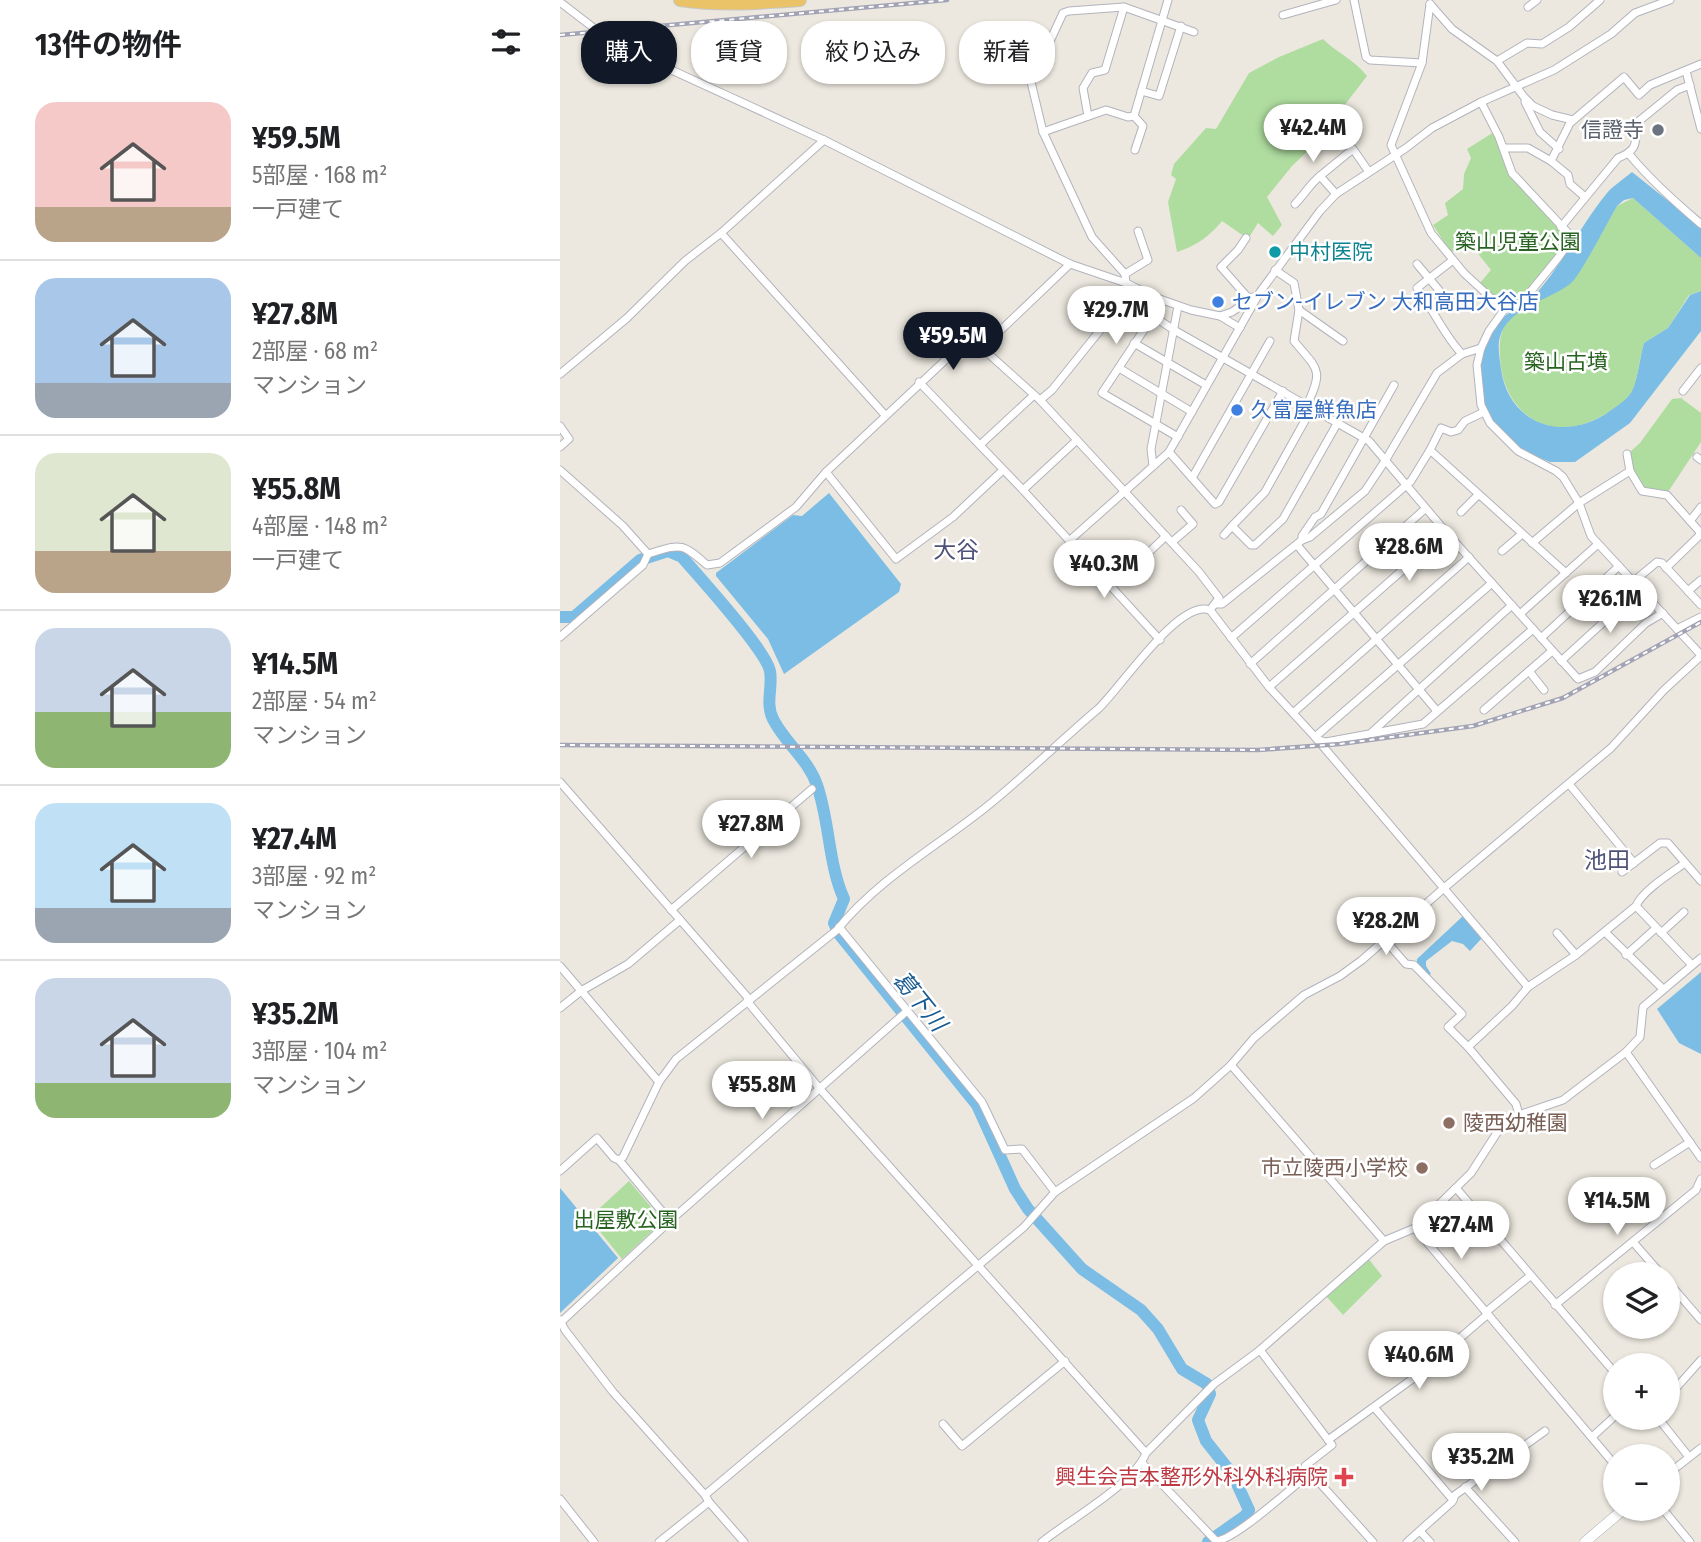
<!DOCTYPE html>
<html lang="ja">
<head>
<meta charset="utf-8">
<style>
  body { margin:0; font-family:"Fira Sans Condensed","Noto Sans JP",sans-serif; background:#f6f6f6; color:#202124; height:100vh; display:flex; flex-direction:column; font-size:26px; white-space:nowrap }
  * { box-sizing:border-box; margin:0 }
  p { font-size:23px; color:#757577 }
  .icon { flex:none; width:38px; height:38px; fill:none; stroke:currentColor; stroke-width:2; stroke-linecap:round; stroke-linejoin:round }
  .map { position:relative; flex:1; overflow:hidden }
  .panel { display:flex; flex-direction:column; background:#fff; width:560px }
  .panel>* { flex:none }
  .hud { position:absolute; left:21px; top:21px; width:665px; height:63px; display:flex; gap:14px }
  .buttons { position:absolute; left:1043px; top:1262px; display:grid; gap:14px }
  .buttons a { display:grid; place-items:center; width:77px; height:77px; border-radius:50%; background:#fff; box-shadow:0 2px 5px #0004; font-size:35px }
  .price { position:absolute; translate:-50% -60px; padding:0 16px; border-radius:24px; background:#fff; color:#222; font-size:23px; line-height:46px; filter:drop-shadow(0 2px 4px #0008) }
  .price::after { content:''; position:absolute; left:50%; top:42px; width:21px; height:16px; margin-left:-10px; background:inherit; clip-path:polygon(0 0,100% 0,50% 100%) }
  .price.current { background:#111827; color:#fff }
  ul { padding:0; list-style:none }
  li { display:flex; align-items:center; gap:21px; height:175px; padding:0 35px }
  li+li { border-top:2px solid #e0e0e0 }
  li span { display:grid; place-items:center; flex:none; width:196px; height:140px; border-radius:21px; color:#555 }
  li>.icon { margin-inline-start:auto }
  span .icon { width:84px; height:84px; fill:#fffc; stroke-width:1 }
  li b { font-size:30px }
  h2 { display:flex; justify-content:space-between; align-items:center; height:84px; padding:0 35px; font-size:30px }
  .tag { padding:0 24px; border-radius:28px; background:#fff; box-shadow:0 2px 5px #0004; font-size:24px; line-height:63px }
  .tag.current { background:#111827; color:#fff }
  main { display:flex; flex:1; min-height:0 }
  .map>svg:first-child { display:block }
  .green { fill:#afdda0 }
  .water { fill:#7bbde4 }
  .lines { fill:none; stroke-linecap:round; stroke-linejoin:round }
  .river { stroke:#7bbde4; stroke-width:12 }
  .minor-casing { stroke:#b2b3bd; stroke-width:9 }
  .tertiary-casing { stroke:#b2b3bd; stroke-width:11 }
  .trunk-casing { stroke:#c8c8c8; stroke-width:14 }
  .minor { stroke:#fff; stroke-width:7 }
  .tertiary { stroke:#fff; stroke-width:10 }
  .trunk { stroke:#eac268; stroke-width:12 }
  .rail-casing { stroke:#a2a3b4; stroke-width:4.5 }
  .rail { stroke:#fff; stroke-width:2; stroke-dasharray:5; stroke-linecap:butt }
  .worship-dot { fill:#6b7280; stroke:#fff; stroke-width:2.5 }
  .culture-dot { fill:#0f9aa8; stroke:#fff; stroke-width:2.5 }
  .shop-dot { fill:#3f7fe0; stroke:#fff; stroke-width:2.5 }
  .education-dot { fill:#8d6e63; stroke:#fff; stroke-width:2.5 }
  .health-dot { fill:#e0444e; stroke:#fff; stroke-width:2.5 }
  .labels { text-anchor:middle; stroke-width:5; stroke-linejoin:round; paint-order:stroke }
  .worship-label { font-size:21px; fill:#5b616d; stroke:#fff; text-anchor:end }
  .park-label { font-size:21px; fill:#286321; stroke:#fff }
  .culture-label { font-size:21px; fill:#0d838f; stroke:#fff; text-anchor:start }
  .shop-label { font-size:21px; fill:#366cbe; stroke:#fff; text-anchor:start }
  .education-label { font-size:21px; fill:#785e54; stroke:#fff; text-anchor:start }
  .health-label { font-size:21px; fill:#be3a42; stroke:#fff; text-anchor:end }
  .neighbourhood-label { font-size:23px; fill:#4f5278; stroke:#fff }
  .water-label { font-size:23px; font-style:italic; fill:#195b91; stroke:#fff }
</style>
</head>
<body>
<main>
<section class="panel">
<h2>13件の物件<svg class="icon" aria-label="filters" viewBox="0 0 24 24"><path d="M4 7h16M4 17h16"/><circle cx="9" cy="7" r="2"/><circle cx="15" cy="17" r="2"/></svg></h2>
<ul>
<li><span style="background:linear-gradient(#f6c9c9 75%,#b9a48a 0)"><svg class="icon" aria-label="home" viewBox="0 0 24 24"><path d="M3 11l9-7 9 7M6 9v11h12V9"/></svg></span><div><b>¥59.5M</b><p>5部屋 · 168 m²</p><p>一戸建て</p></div></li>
<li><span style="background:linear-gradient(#a9c7e8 75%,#9aa5b1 0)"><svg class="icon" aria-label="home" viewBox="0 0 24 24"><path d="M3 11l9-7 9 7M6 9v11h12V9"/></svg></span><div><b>¥27.8M</b><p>2部屋 · 68 m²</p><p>マンション</p></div></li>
<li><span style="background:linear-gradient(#dfe7d0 70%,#b9a48a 0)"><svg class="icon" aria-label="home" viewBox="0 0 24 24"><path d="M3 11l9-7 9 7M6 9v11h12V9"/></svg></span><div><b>¥55.8M</b><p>4部屋 · 148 m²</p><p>一戸建て</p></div></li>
<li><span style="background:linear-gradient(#c9d6e8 60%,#8fb573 0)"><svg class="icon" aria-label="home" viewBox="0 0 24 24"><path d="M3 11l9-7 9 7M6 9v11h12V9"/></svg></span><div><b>¥14.5M</b><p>2部屋 · 54 m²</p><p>マンション</p></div></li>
<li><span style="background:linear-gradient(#bfe0f5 75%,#9aa5b1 0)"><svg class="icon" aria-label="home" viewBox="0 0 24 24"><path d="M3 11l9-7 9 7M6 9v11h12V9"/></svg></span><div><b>¥27.4M</b><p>3部屋 · 92 m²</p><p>マンション</p></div></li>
<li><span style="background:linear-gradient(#c9d6e8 75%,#8fb573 0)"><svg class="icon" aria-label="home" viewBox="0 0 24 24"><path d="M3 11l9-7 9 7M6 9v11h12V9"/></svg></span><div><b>¥35.2M</b><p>3部屋 · 104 m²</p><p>マンション</p></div></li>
</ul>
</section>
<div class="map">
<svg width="1141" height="1542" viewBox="0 0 1141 1542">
  <rect width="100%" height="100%" fill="#ece8df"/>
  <g class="green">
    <path d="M763,39C776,52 796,61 807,76L754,145L732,166L707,197L722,225L713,236L698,223L688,239L662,221C650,236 636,246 617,252L608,202L616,179L611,175L614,164L646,128L656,129L689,73L719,57Z"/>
    <polygon points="934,132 941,148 943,161 951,174 1009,239 962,299 945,305 919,284 931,270 907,240 891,253 873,225 888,215 885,203 903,189 904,174 911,158 907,149"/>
    <path d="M1073,198L1141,258V291L1129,295L1108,328L1084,343C1080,356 1077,380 1073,390C1067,402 1051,411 1040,417C989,445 942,413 940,356C939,344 940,331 948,321C951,317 957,314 961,312L1057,206Z"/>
    <path d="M1121,398L1141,413V442L1108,492C1101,492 1090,492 1084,489C1073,483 1071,462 1071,451L1080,443L1112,399Z"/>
    <polygon points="69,1181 103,1221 62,1259 29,1218"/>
    <polygon points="808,1258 822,1276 783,1315 766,1296"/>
  </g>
  <g class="water">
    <path d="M1072,172L1141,227V258L1073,198L1064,200L1057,206C1048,221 1021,275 1010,284C988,301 948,308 940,337C937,346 940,360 941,369C949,426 1006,443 1050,411C1058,405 1069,399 1073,389C1078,377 1080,357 1084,343L1108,328L1130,295L1141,291V331L1070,423L1015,462H990L965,452L948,438L925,412L919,365L927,337L945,316L953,310H960C997,277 1016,231 1047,193C1054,185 1064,179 1072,172Z"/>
    <polygon points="269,493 341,584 339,592 224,674 208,639 156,576 156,573 233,515 242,516"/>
    <polygon points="903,916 922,938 910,951 903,944 892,941 866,961 866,966 871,974 869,975 857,963 857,959"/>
    <polygon points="1141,972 1141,1054 1119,1043 1097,1009"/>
    <polygon points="0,1188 58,1258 0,1313"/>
  </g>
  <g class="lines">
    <path class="river" d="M0,617H14L80,560L108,551L122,557C140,578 206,650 210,671C213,687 205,703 213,719C225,743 248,759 257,785C270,823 268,863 284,899L274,923L279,934L417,1105L455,1189L468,1209L522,1269L581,1310L598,1329L622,1369L647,1384L650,1394L638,1420L646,1441L673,1475L689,1510L685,1516L648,1542"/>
    <defs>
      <g id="minor">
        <polyline points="794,0 806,57 810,60 862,63"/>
        <polyline points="0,2 39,32 70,51 264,140 510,264 566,283 594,297 631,310 660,316 680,328"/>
        <polyline points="870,4 862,63 831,145 871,233 904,273 944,310"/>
        <polyline points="870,4 892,29 937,61 964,97 973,106 992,115 1013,120"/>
        <polyline points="968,7 977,0"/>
        <polyline points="723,15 776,0"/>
        <polyline points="937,61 967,43 982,44 1009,27 1040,0"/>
        <polyline points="1126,71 1141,129"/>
        <polyline points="581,91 599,96 621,26"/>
        <polyline points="921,102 939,137 952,173 1011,236 1010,241 998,258 962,302 944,310 929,331 921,348 917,365 921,405 930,423 958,451 996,471 1003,477 1019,503 1031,536 1141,655"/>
        <polyline points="965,102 980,132 999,149"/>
        <polyline points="528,116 523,88 532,73 545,70 564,7"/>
        <polyline points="574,116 583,126 575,150"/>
        <polyline points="483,132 546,110 568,117 574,116 608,0"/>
        <polyline points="944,148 968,148 991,161 1010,123 1064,77 1079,95 1090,85 1141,64"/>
        <path d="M1069,154C1090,180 1115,202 1141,224"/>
        <polyline points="991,161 1008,175 1010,184 1025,197"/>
        <polyline points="760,176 793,149 809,172"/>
        <path d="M735,204C744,195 750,184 760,176L776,194"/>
        <path d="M1001,227L1058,158C1083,148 1072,139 1079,121L1117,90L1130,85"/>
        <polyline points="161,233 325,415"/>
        <polyline points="686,238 678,250 661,267 690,300"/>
        <path d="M893,260L857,288C874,310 883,334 902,354"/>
        <polyline points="857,264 888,301"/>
        <path d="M715,270L734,283L739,310L734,341C758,370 764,369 747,405"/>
        <polyline points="565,274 588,260 578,231"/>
        <polyline points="566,283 565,274 532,237 483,132 471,82 503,13 509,11 564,7 634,32"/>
        <polyline points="739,310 783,341"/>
        <polyline points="660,316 672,312 693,297"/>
        <polyline points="574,343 646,385"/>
        <polyline points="422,348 510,264"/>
        <polyline points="559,368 632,412"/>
        <polyline points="0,374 67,318 125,261 161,233 264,140"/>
        <polyline points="359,382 463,490 600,640"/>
        <polyline points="1123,391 1141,368"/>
        <polyline points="480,400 492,390 574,288"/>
        <polyline points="752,408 705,492 672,526 691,545 695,545 723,519 778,422"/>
        <polyline points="0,426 9,439 0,447"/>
        <polyline points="618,437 542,393 593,316 614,330 809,441 886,532 1018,679 1035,672 1086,623 1103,613"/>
        <polyline points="420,445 474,395"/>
        <polyline points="870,450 881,428 891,432 898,430 905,421 924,412"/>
        <polyline points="609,452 655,504 659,502 723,391"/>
        <polyline points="1067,454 1070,471 1082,491 1107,495 1139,531 1140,535 1106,568"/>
        <polyline points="1137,457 1141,460"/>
        <polyline points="593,466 591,449 618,306"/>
        <polyline points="0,470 63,526 88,554"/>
        <polyline points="266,472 336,559 393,517 443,470"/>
        <polyline points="632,478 710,341"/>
        <polyline points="463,490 517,440"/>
        <polyline points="901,512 918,495"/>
        <polyline points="1130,521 1141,507"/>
        <polyline points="664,535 672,526"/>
        <polyline points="742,540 742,536 755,517 761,514 834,385"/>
        <polyline points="509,541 609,452 700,292 760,211 776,194 846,148 872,128 921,102 994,70 1051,34 1075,13 1110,0"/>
        <polyline points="612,542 633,524 621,510"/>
        <polyline points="972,543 1019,503 1070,471"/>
        <polyline points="737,545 877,711"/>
        <polyline points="942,551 962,534"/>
        <polyline points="586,555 606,536"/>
        <polyline points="1074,581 1097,562 1102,563 1141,605"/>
        <polyline points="1128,591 1141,580"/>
        <polyline points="656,604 662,604 742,540 750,537 805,491 825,461 877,373 902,354 921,348"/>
        <polyline points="960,614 1038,544"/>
        <polyline points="1117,629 1141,617"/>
        <path d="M0,637L83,565L88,554C121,544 121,542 147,565L160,563L236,507L266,472L395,351L406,347L422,348L480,400L639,572L659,598L650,610"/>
        <polyline points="671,638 851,481 870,450 1006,573"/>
        <polyline points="981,638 1059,566"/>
        <polyline points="1001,661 1081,588"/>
        <polyline points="690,664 865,509"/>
        <polyline points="969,671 984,690"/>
        <polyline points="709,687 886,532"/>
        <polyline points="924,710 992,651"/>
        <polyline points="733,713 909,557"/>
        <polyline points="812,732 952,605"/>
        <polyline points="755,737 932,583"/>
        <polyline points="759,740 766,742 863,724 973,629"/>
        <polyline points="0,782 190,1000"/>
        <polyline points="1009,784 1074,863"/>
        <polyline points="1062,872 1100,843 1108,843 1141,881"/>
        <polyline points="1076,906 1132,965"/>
        <polyline points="111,910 252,789"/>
        <polyline points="279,927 422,1102 445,1150 462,1149 495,1192"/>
        <polyline points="1045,932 1103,989"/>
        <polyline points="997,933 1016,955"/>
        <polyline points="1101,933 1124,912"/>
        <polyline points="825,940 846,964 854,965 902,1014 888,1027 908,1047"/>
        <polyline points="1066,955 1096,928"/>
        <polyline points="0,966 99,1082"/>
        <polyline points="187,1001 260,1089 586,1453"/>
        <polyline points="0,1008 21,991 68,964 120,920"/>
        <polyline points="1066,1052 1141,1158"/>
        <polyline points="671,1065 824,1241"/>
        <path d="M959,1115L956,1104L908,1047L952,1006L968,987L1016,955L1076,906C1082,891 1111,873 1125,863"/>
        <polyline points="59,1160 110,1221 347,1011"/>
        <polyline points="1094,1165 1130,1142"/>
        <path d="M0,1171L37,1138L54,1158L59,1160L63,1157L99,1082L116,1059L277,930C317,880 376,847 425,808C464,777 500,741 538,709C560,689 619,598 650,610L709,687L755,737L968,987"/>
        <polyline points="896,1188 1055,1373"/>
        <polyline points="855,1228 1055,1465"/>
        <polyline points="1073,1242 1101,1274"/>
        <polyline points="1108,1282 1141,1320"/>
        <polyline points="995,1305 1136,1190 1141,1179"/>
        <polyline points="926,1312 970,1276"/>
        <polyline points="0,1320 5,1330 53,1392 145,1495"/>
        <polyline points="0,1323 110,1221"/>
        <polyline points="1108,1397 1141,1360"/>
        <polyline points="814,1407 893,1500"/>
        <polyline points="1098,1418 1129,1457"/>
        <polyline points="383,1424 402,1446 505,1361"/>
        <polyline points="1032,1437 1055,1416"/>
        <polyline points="768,1440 851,1380 928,1314"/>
        <path d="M582,1463L656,1541C674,1540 728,1491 744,1478L745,1466L772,1445L700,1350"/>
        <polyline points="745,1470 758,1481 813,1542"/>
        <polyline points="1108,1474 1141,1448"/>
        <polyline points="905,1487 955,1542"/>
        <polyline points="0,1499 34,1542"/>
        <polyline points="149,1502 184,1542"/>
        <polyline points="1102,1508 1130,1542"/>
        <polyline points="860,1531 870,1542"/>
        <polyline points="99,1542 149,1502 145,1495 464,1227 495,1192 634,1098 671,1065 694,1038 744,995 780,976 802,960 884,888 1051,748 1104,690 1141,656"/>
        <path d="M482,1542C509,1520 574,1484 586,1453L654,1384L700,1350L824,1241L855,1228L911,1173L942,1125L950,1118L1003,1100L1066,1052L1080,1037L1083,1007L1141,958"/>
        <polyline points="847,1542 892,1502 895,1495 985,1431"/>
      </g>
      <polyline id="tertiary" points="1025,1542 1065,1508"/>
      <path id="trunk" d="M120,0C161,6 199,3 240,0"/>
    </defs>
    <use href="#minor" class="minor-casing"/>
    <use href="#tertiary" class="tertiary-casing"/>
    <use href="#trunk" class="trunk-casing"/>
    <use href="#minor" class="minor"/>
    <use href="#tertiary" class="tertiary"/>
    <use href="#trunk" class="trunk"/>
    <defs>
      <g id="rail">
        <polyline points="0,35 387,0"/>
        <polyline points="0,745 698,750 780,744 913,726 1003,698 1141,622"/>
      </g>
    </defs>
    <use href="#rail" class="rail-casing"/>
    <use href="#rail" class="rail"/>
  </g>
  <circle class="worship-dot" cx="1098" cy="130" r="7"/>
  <circle class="culture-dot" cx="715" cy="252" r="7"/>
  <g class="shop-dot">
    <circle cx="658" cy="302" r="7"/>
    <circle cx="677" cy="410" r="7"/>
  </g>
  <g class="education-dot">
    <circle cx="889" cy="1123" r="7"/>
    <circle cx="862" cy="1168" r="7"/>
  </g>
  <path class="health-dot" d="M780.5 1466.5h7v7h7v7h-7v7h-7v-7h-7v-7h7z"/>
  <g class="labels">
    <g class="worship-label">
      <text x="1084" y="137">信證寺</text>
    </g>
    <g class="park-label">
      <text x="958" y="249">築山児童公園</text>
      <text x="1006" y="369">築山古墳</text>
      <text x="66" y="1227">出屋敷公園</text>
    </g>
    <g class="culture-label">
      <text x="729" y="259">中村医院</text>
    </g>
    <g class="shop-label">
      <text x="672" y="309">セブン-イレブン 大和高田大谷店</text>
      <text x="691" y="417">久富屋鮮魚店</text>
    </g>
    <g class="education-label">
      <text x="903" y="1130">陵西幼稚園</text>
      <text x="848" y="1175" text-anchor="end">市立陵西小学校</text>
    </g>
    <g class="health-label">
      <text x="768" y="1484">興生会吉本整形外科外科病院</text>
    </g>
    <g class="neighbourhood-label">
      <text x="396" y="558">大谷</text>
      <text x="1047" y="868">池田</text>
    </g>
    <g class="water-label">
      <text transform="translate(360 1001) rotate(51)" y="8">葛下川</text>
    </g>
  </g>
</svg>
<div class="buttons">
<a><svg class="icon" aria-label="layers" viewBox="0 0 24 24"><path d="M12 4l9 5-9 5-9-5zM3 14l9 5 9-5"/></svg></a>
<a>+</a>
<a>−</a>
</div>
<b class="price" style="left:753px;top:164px">¥42.4M</b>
<b class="price" style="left:556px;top:346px">¥29.7M</b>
<b class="price current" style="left:393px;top:372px">¥59.5M</b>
<b class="price" style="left:849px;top:583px">¥28.6M</b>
<b class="price" style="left:544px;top:600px">¥40.3M</b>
<b class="price" style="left:1050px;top:635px">¥26.1M</b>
<b class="price" style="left:191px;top:860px">¥27.8M</b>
<b class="price" style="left:826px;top:957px">¥28.2M</b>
<b class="price" style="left:202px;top:1121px">¥55.8M</b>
<b class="price" style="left:1057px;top:1237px">¥14.5M</b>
<b class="price" style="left:901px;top:1261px">¥27.4M</b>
<b class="price" style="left:859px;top:1391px">¥40.6M</b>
<b class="price" style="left:921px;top:1493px">¥35.2M</b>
<div class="hud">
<a class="tag current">購入</a>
<a class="tag">賃貸</a>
<a class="tag">絞り込み</a>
<a class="tag">新着</a>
</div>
</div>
</main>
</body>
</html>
